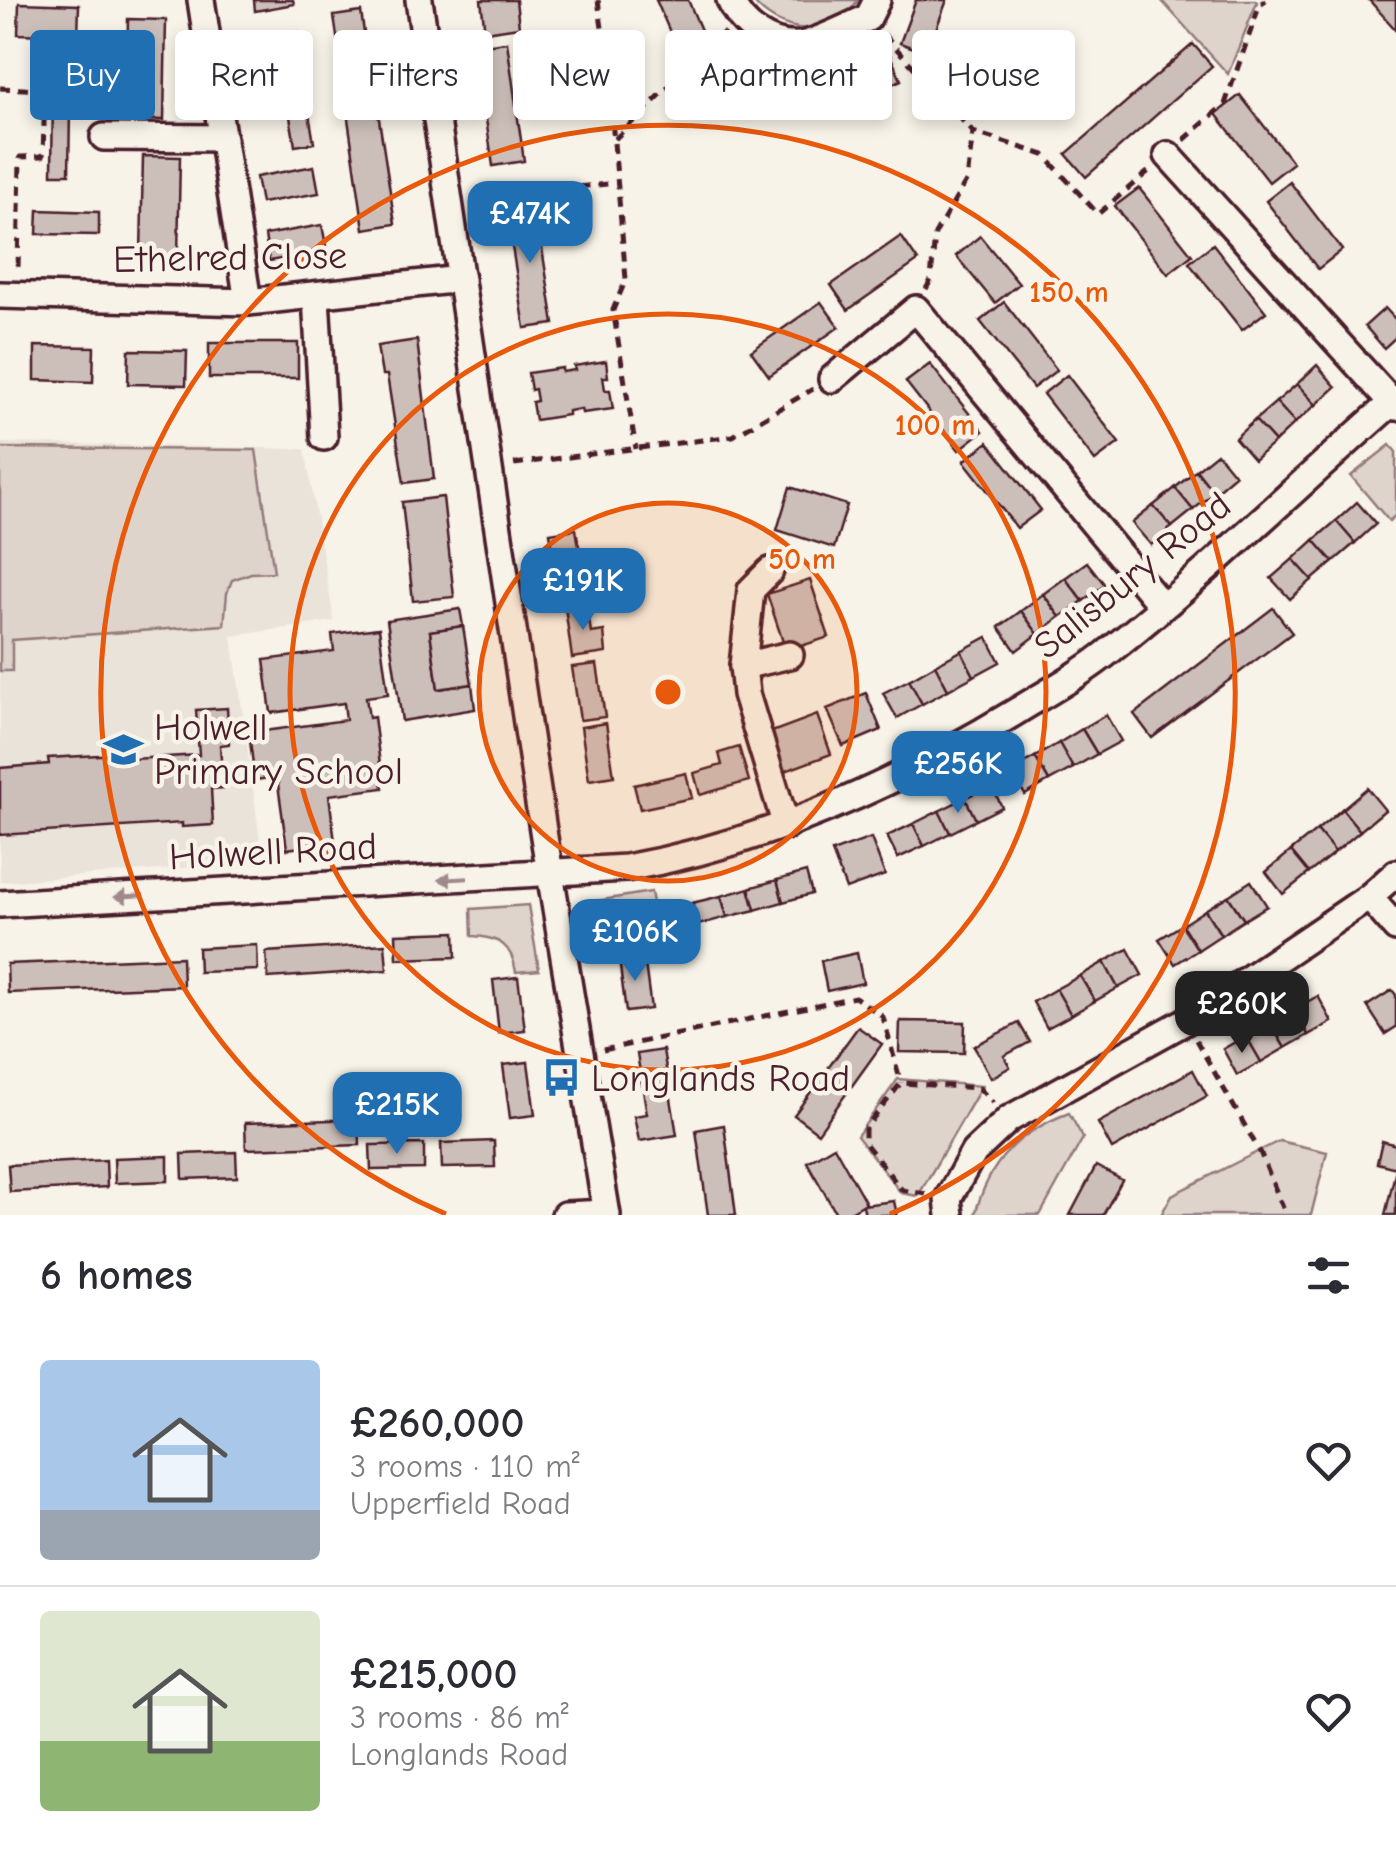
<!DOCTYPE html>
<html lang="en">
<head>
<meta charset="utf-8">
<style>
  body { margin:0; font-family:"Comic Neue",sans-serif; background:#f2f2f3; color:#2b2b33; height:100vh; display:flex; flex-direction:column; font-size:38px; white-space:nowrap }
  * { box-sizing:border-box; margin:0 }
  p { font-size:32px; color:#7c7c81 }
  .icon { flex:none; width:55px; height:55px; fill:none; stroke:currentColor; stroke-width:2; stroke-linecap:round; stroke-linejoin:round }
  .map { position:relative; height:1215px; overflow:hidden }
  .sheet { display:flex; flex-direction:column; background:#fff; flex:1 }
  .sheet>* { flex:none }
  .top-card { position:absolute; left:30px; top:30px; width:1338px; height:90px; display:flex; gap:20px }
  .price { position:absolute; translate:-50% -85px; padding:0 22px; border-radius:20px; background:#1f6fb2; color:#fff; font-size:32px; line-height:65px; filter:drop-shadow(0 2px 5px #0008) }
  .price::after { content:''; position:absolute; left:50%; top:60px; width:30px; height:22px; margin-left:-15px; background:inherit; clip-path:polygon(0 0,100% 0,50% 100%) }
  .price.current { background:#222; color:#fff }
  ul { padding:0; list-style:none }
  li { display:flex; align-items:center; gap:30px; height:250px; padding:0 40px }
  li+li { border-top:2px solid #e1e1e2 }
  li span { display:grid; place-items:center; flex:none; width:280px; height:200px; border-radius:10px; color:#555 }
  li>.icon { margin-inline-start:auto }
  span .icon { width:120px; height:120px; fill:#fffc; stroke-width:1 }
  li b { font-size:42px }
  h2 { display:flex; justify-content:space-between; align-items:center; height:120px; padding:0 40px; font-size:42px }
  .tag { padding:0 35px; border-radius:10px; background:#fff; box-shadow:0 5px 15px #0003; font-size:35px; line-height:90px }
  .tag.current { background:#1f6fb2; color:#fff }
  .map>svg:first-child { display:block }
  .built { fill:#eae3da }
  .green { fill:#ded4cc; stroke:#947a7c; stroke-width:2.5 }
  .building { fill:#ccbfb9; stroke:#4a1f2b; stroke-width:2.5 }
  .lines { fill:none; stroke-linecap:round; stroke-linejoin:round }
  .minor-casing { stroke:#4a1f2b; stroke-width:32 }
  .path { stroke:#4a1f2b; stroke-width:5; stroke-dasharray:10 8; stroke-linecap:butt }
  .minor { stroke:#f7f3e8; stroke-width:25 }
  .oneway { fill:#a0898a }
  .ring { fill:none; stroke:#e8590c; stroke-width:5 }
  .labels { text-anchor:middle; stroke-width:9; stroke-linejoin:round; paint-order:stroke }
  .street-label { font-size:38px; fill:#4a1f2b; stroke:#f7f3e8 }
  .poi-label { font-size:38px; fill:#4a1f2b; stroke:#f7f3e8; text-anchor:start }
  .centre { fill:#e8590c; stroke:#f7f3e8; stroke-width:5 }
  .ring-label { font-size:30px; text-anchor:middle; font-weight:bold; fill:#e8590c; stroke:#f7f3e8; stroke-width:9; stroke-linejoin:round; paint-order:stroke }
</style>
</head>
<body>
<div class="map">
<svg width="1396" height="1215" viewBox="0 0 1396 1215">
  <rect width="100%" height="100%" fill="#f7f3e8"/>
  <filter id="ink" filterUnits="userSpaceOnUse"><feTurbulence type="fractalNoise" baseFrequency=".01" numOctaves="2"/><feDisplacementMap in="SourceGraphic" scale="20" xChannelSelector="R" yChannelSelector="G"/><feConvolveMatrix kernelMatrix="1 2 1 2 8 2 1 2 1" color-interpolation-filters="sRGB"/></filter>
  <g filter="url(#ink)">
    <polygon class="built" points="0,443 305,449 334,621 232,636 263,862 0,882"/>
    <g class="green">
      <path d="M752,0H858C832,41 779,35 752,0Z"/>
      <polygon points="1161,0 1255,0 1257,2 1228,74"/>
      <polygon points="1390,445 1396,452 1396,515 1389,521 1351,476"/>
      <polygon points="0,448 256,450 274,572 251,573 232,580 227,593 224,625 12,640 12,671 0,671"/>
      <polygon points="651,892 656,919 625,926 619,935 618,957 593,962 584,903"/>
      <path d="M528,905L539,970L516,972C512,945 499,937 472,936L471,909Z"/>
      <polygon points="898,1079 982,1086 918,1196 901,1193 857,1136"/>
      <path d="M1069,1113L1083,1138L1040,1215H975C989,1161 1018,1132 1069,1113Z"/>
      <polygon points="1279,1141 1327,1152 1311,1215 1161,1215 1172,1195"/>
    </g>
    <g class="building">
      <polygon points="254,0 293,0 294,4 255,11"/>
      <polygon points="481,0 516,0 519,27 485,32"/>
      <polygon points="656,0 688,0 710,51 683,62"/>
      <polygon points="916,0 947,0 927,53 900,43"/>
      <polygon points="1369,0 1396,0 1396,30"/>
      <polygon points="19,3 79,5 78,36 18,34"/>
      <polygon points="361,12 370,74 343,77 334,16"/>
      <polygon points="128,19 166,20 164,120 126,119"/>
      <polygon points="298,32 301,45 260,52 258,39"/>
      <polygon points="507,42 524,161 493,166 475,46"/>
      <polygon points="1193,44 1212,66 1086,177 1066,154"/>
      <polygon points="890,55 901,80 826,114 814,89"/>
      <polygon points="720,63 799,88 790,116 710,90"/>
      <polygon points="304,84 314,143 295,146 285,87"/>
      <polygon points="374,86 395,224 364,229 344,91"/>
      <polygon points="53,89 92,90 92,108 70,108 69,174 52,174"/>
      <polygon points="1240,95 1293,163 1269,182 1216,114"/>
      <polygon points="143,156 180,157 178,256 141,255"/>
      <polygon points="314,166 319,193 261,203 256,177"/>
      <polygon points="1290,182 1342,250 1318,269 1266,201"/>
      <polygon points="1139,188 1192,255 1168,274 1115,206"/>
      <polygon points="535,204 554,324 525,328 506,209"/>
      <polygon points="38,210 99,212 99,235 37,234"/>
      <polygon points="322,225 327,251 269,261 265,235"/>
      <polygon points="901,236 918,261 848,310 831,285"/>
      <polygon points="980,236 1019,284 995,303 956,256"/>
      <polygon points="1213,244 1266,312 1242,330 1189,263"/>
      <polygon points="821,302 839,327 769,376 751,351"/>
      <polygon points="1004,302 1057,370 1033,388 980,321"/>
      <polygon points="1385,308 1396,320 1396,337 1384,348 1365,326"/>
      <polygon points="417,340 434,479 404,483 387,375 382,375 377,346"/>
      <rect x="209" y="343" width="89" height="35"/>
      <polygon points="35,346 94,347 93,382 35,380"/>
      <polygon points="129,350 187,351 186,385 128,384"/>
      <polygon points="606,361 608,377 603,377 605,390 610,390 613,409 582,413 581,409 568,411 568,415 535,420 532,402 537,401 535,389 531,390 528,373 562,368 562,372 575,370 574,366"/>
      <polygon points="930,364 983,431 959,450 906,382"/>
      <polygon points="1317,365 1336,387 1316,405 1297,384"/>
      <polygon points="1067,375 1119,443 1095,461 1043,394"/>
      <polygon points="1297,384 1316,405 1295,423 1276,402"/>
      <polygon points="1276,402 1295,423 1275,442 1255,420"/>
      <polygon points="1255,420 1275,442 1254,460 1235,438"/>
      <polygon points="988,442 1041,510 1017,528 964,461"/>
      <polygon points="1217,453 1235,475 1214,493 1196,470"/>
      <polygon points="1196,470 1214,493 1193,510 1175,488"/>
      <polygon points="790,487 847,505 834,548 777,530"/>
      <polygon points="1175,488 1193,510 1172,527 1153,506"/>
      <polygon points="443,497 454,597 413,601 402,502"/>
      <polygon points="1357,502 1376,524 1355,543 1336,521"/>
      <polygon points="1153,506 1172,527 1151,545 1132,523"/>
      <polygon points="1336,521 1355,543 1333,562 1314,540"/>
      <polygon points="576,529 587,593 561,598 550,533"/>
      <polygon points="1314,540 1333,562 1312,580 1293,559"/>
      <polygon points="1293,559 1312,580 1290,599 1271,578"/>
      <polygon points="1087,562 1105,585 1083,601 1065,578"/>
      <polygon points="1065,578 1083,601 1060,617 1043,594"/>
      <polygon points="810,580 829,637 786,651 767,594"/>
      <polygon points="1043,594 1060,617 1038,634 1021,611"/>
      <polygon points="587,604 591,633 604,631 606,653 572,658 565,607"/>
      <polygon points="1273,608 1292,633 1152,738 1134,714"/>
      <polygon points="460,609 463,626 430,631 438,689 472,684 475,709 402,721 387,620"/>
      <polygon points="1021,611 1038,634 1016,651 999,627"/>
      <polygon points="463,626 472,684 438,689 430,631"/>
      <polygon points="379,628 388,694 366,697 369,718 374,717 383,788 329,795 335,842 287,849 277,777 255,780 249,733 346,720 344,703 271,713 264,660 334,651 332,634"/>
      <polygon points="987,637 1000,662 974,676 961,651"/>
      <polygon points="961,651 974,676 948,690 935,665"/>
      <polygon points="597,664 605,717 580,720 572,667"/>
      <polygon points="935,665 948,690 922,704 909,680"/>
      <polygon points="909,680 922,704 897,718 883,693"/>
      <polygon points="866,693 881,730 843,746 827,709"/>
      <polygon points="227,708 229,744 220,745 223,788 211,789 213,825 182,827 182,823 0,835 0,768 49,764 48,758 116,754 116,760 199,755 196,710"/>
      <polygon points="817,715 831,754 783,772 769,733"/>
      <polygon points="1106,715 1121,741 1097,754 1082,729"/>
      <polygon points="606,723 614,776 589,780 581,727"/>
      <polygon points="1082,729 1097,754 1073,768 1059,743"/>
      <polygon points="1059,743 1073,768 1049,781 1035,757"/>
      <polygon points="739,747 749,781 700,795 694,773 722,765 719,753"/>
      <polygon points="1035,757 1049,781 1025,795 1011,770"/>
      <polygon points="686,773 692,798 640,809 634,785"/>
      <polygon points="991,785 1002,807 976,820 965,798"/>
      <polygon points="1367,788 1385,810 1360,831 1342,809"/>
      <polygon points="965,798 976,820 950,833 939,811"/>
      <polygon points="1342,809 1360,831 1335,852 1317,830"/>
      <polygon points="939,811 950,833 924,846 913,824"/>
      <polygon points="913,824 924,846 898,858 887,836"/>
      <polygon points="1317,830 1335,852 1309,873 1291,851"/>
      <polygon points="871,838 885,875 846,889 832,852"/>
      <polygon points="1291,851 1309,873 1283,894 1266,872"/>
      <polygon points="806,872 812,894 783,902 777,880"/>
      <polygon points="777,880 783,902 755,910 749,888"/>
      <polygon points="1251,881 1267,906 1244,920 1228,896"/>
      <polygon points="749,888 755,910 727,917 721,896"/>
      <polygon points="721,896 727,917 698,925 692,903"/>
      <polygon points="1228,896 1244,920 1221,935 1205,910"/>
      <polygon points="692,903 698,925 670,933 664,911"/>
      <polygon points="1205,910 1221,935 1198,950 1182,925"/>
      <polygon points="1182,925 1198,950 1175,964 1159,939"/>
      <polygon points="455,932 456,957 397,959 396,934"/>
      <polygon points="385,944 387,970 268,978 266,952"/>
      <polygon points="257,945 258,970 199,972 198,948"/>
      <polygon points="1128,949 1142,975 1118,988 1104,962"/>
      <polygon points="857,953 863,983 827,991 821,961"/>
      <polygon points="644,956 651,1009 626,1012 619,959"/>
      <polygon points="182,957 183,986 8,993 7,964"/>
      <polygon points="1104,962 1118,988 1095,1001 1080,976"/>
      <polygon points="1080,976 1095,1001 1071,1015 1056,989"/>
      <polygon points="518,977 525,1030 499,1033 493,980"/>
      <polygon points="1056,989 1071,1015 1047,1028 1033,1002"/>
      <polygon points="1392,990 1396,995 1396,1027 1385,1034 1367,1006"/>
      <polygon points="1318,996 1332,1022 1308,1035 1294,1009"/>
      <polygon points="1294,1009 1308,1035 1285,1048 1270,1023"/>
      <polygon points="900,1021 965,1022 964,1053 899,1052"/>
      <polygon points="1019,1023 1030,1042 1004,1056 1010,1067 991,1078 974,1046"/>
      <polygon points="1270,1023 1285,1048 1261,1062 1246,1036"/>
      <polygon points="858,1027 882,1044 818,1133 794,1115"/>
      <polygon points="1246,1036 1261,1062 1237,1075 1223,1049"/>
      <polygon points="663,1050 677,1135 639,1141 634,1116 647,1114 637,1054"/>
      <polygon points="528,1062 535,1115 510,1118 503,1065"/>
      <polygon points="1193,1070 1207,1096 1112,1149 1098,1123"/>
      <polygon points="359,1119 360,1145 246,1149 245,1123"/>
      <polygon points="724,1125 736,1215 708,1215 696,1130"/>
      <polygon points="494,1141 495,1167 442,1168 441,1143"/>
      <polygon points="1382,1141 1396,1145 1396,1168 1377,1163"/>
      <polygon points="424,1144 424,1169 371,1170 370,1145"/>
      <polygon points="834,1146 866,1203 845,1215 837,1215 807,1162"/>
      <polygon points="236,1152 237,1177 183,1179 182,1154"/>
      <polygon points="168,1156 168,1181 115,1183 114,1158"/>
      <polygon points="106,1160 107,1187 10,1192 8,1165"/>
      <polygon points="1096,1166 1122,1180 1103,1215 1070,1215"/>
      <polygon points="1396,1169 1396,1215 1385,1215"/>
      <polygon points="894,1201 897,1215 865,1215 863,1205"/>
    </g>
    <g class="lines">
      <defs>
        <g id="minor">
          <polyline points="201,0 248,302"/>
          <polyline points="419,0 544,837 607,1215"/>
          <path d="M730,0C741,26 770,48 800,45C819,42 850,25 868,18L877,0"/>
          <polyline points="104,137 223,138"/>
          <polyline points="1168,155 1396,407"/>
          <polyline points="0,295 248,302 461,279"/>
          <polyline points="316,297 324,437"/>
          <polyline points="832,379 916,309 1162,606"/>
          <polyline points="770,571 751,590 743,666 746,694 786,826"/>
          <polyline points="743,666 790,655"/>
          <polyline points="1369,897 1396,928"/>
          <path d="M0,904L626,868C765,843 896,785 1017,711C1048,692 1083,673 1112,649C1210,571 1301,482 1396,399"/>
          <polyline points="565,1215 606,1213"/>
          <polyline points="950,1215 948,1199 974,1152 1009,1119 1186,1021 1369,897 1396,873"/>
        </g>
      </defs>
      <use href="#minor" class="minor-casing"/>
      <g class="path">
        <polyline points="598,0 607,63 626,279 613,310 636,449"/>
        <polyline points="884,35 973,132 1044,155 1098,214 1150,170"/>
        <polyline points="0,88 45,90 43,156 20,157 18,271"/>
        <polyline points="615,139 725,32"/>
        <polyline points="1184,140 1225,104 1260,4 1266,0"/>
        <polyline points="472,198 616,183"/>
        <polyline points="926,289 931,280 935,234 967,180 973,132"/>
        <polyline points="514,464 733,436 813,389"/>
        <polyline points="1196,1040 1260,1152 1286,1215"/>
        <polyline points="603,1050 855,997 883,1017 901,1083"/>
        <polyline points="926,1194 902,1190 865,1143 865,1129 901,1083 979,1088 993,1103"/>
      </g>
      <use href="#minor" class="minor"/>
    </g>
    <defs><path id="oneway-solid" d="M-6-.8H1V-3.2L6.5 0L1 3.2V.8H-6Z" transform="scale(2.5)"/></defs>
    <g class="oneway">
      <use href="#oneway-solid" transform="translate(453 879) rotate(177)"/>
      <use href="#oneway-solid" transform="translate(129 896) rotate(176)"/>
    </g>
  </g>
  <circle cx="668" cy="692" r="189" fill="#e8590c" fill-opacity=".12"/>
  <g class="ring">
    <circle cx="668" cy="692" r="189"/>
    <circle cx="668" cy="692" r="378"/>
    <path d="M446 1214A567 567 0 1 1 890 1214"/>
  </g>
  <defs>
    <symbol id="school-bare" viewBox="-9 -9 18 18"><path d="M0-5L7-2L0 1L-7-2ZM-4 1L0 2.5L4 1V4Q0 6-4 4Z" fill="#1f6fb2" stroke="#f7f3e8" stroke-width="2.5" paint-order="stroke"/></symbol>
    <symbol id="bus-bare" viewBox="-9 -9 18 18"><path d="M-5-6H5V4H4V6H2V4H-2V6H-4V4H-5ZM-3.5-4V0h7V-4ZM-3.5 1.2v1.5H-2V1.2ZM2 1.2v1.5H3.5V1.2Z" fill="#1f6fb2" stroke="#f7f3e8" stroke-width="2.5" paint-order="stroke"/></symbol>
  </defs>
  <g fill-rule="evenodd">
    <use href="#school-bare" x="96" y="722" width="55" height="55"/>
    <use href="#bus-bare" x="534" y="1050" width="55" height="55"/>
  </g>
  <g class="labels">
    <g class="street-label">
      <text transform="translate(230 257) rotate(-1)" y="13">Ethelred Close</text>
      <text transform="translate(1132 575) rotate(-39)" y="13">Salisbury Road</text>
      <text transform="translate(273 851) rotate(-3)" y="13">Holwell Road</text>
    </g>
    <g class="poi-label">
      <text x="154" y="740">Holwell<tspan x="154" dy="44">Primary School</tspan></text>
      <text x="591" y="1091">Longlands Road</text>
    </g>
  </g>
  <circle cx="668" cy="692" r="15" class="centre"/>
  <g class="ring-label">
    <text x="1069" y="302">150 m</text>
    <text x="935" y="435">100 m</text>
    <text x="802" y="569">50 m</text>
  </g>
</svg>
<b class="price" style="left:530px;top:266px">£474K</b>
<b class="price" style="left:583px;top:633px">£191K</b>
<b class="price" style="left:958px;top:816px">£256K</b>
<b class="price" style="left:635px;top:984px">£106K</b>
<b class="price current" style="left:1242px;top:1056px">£260K</b>
<b class="price" style="left:397px;top:1157px">£215K</b>
<div class="top-card">
<a class="tag current">Buy</a>
<a class="tag">Rent</a>
<a class="tag">Filters</a>
<a class="tag">New</a>
<a class="tag">Apartment</a>
<a class="tag">House</a>
</div>
</div>
<section class="sheet">
<h2>6 homes<svg class="icon" aria-label="filters" viewBox="0 0 24 24"><path d="M4 7h16M4 17h16"/><circle cx="9" cy="7" r="2"/><circle cx="15" cy="17" r="2"/></svg></h2>
<ul>
<li><span style="background:linear-gradient(#a9c7e8 75%,#9aa5b1 0)"><svg class="icon" aria-label="home" viewBox="0 0 24 24"><path d="M3 11l9-7 9 7M6 9v11h12V9"/></svg></span><div><b>£260,000</b><p>3 rooms · 110 m²</p><p>Upperfield Road</p></div><svg class="icon" aria-label="heart" viewBox="0 0 24 24"><path d="M12 20l-8-8c-3-5 5-10 8-4 3-6 11-1 8 4z"/></svg></li>
<li><span style="background:linear-gradient(#dfe7d0 65%,#8fb573 0)"><svg class="icon" aria-label="home" viewBox="0 0 24 24"><path d="M3 11l9-7 9 7M6 9v11h12V9"/></svg></span><div><b>£215,000</b><p>3 rooms · 86 m²</p><p>Longlands Road</p></div><svg class="icon" aria-label="heart" viewBox="0 0 24 24"><path d="M12 20l-8-8c-3-5 5-10 8-4 3-6 11-1 8 4z"/></svg></li>
</ul>
</section>
</body>
</html>
